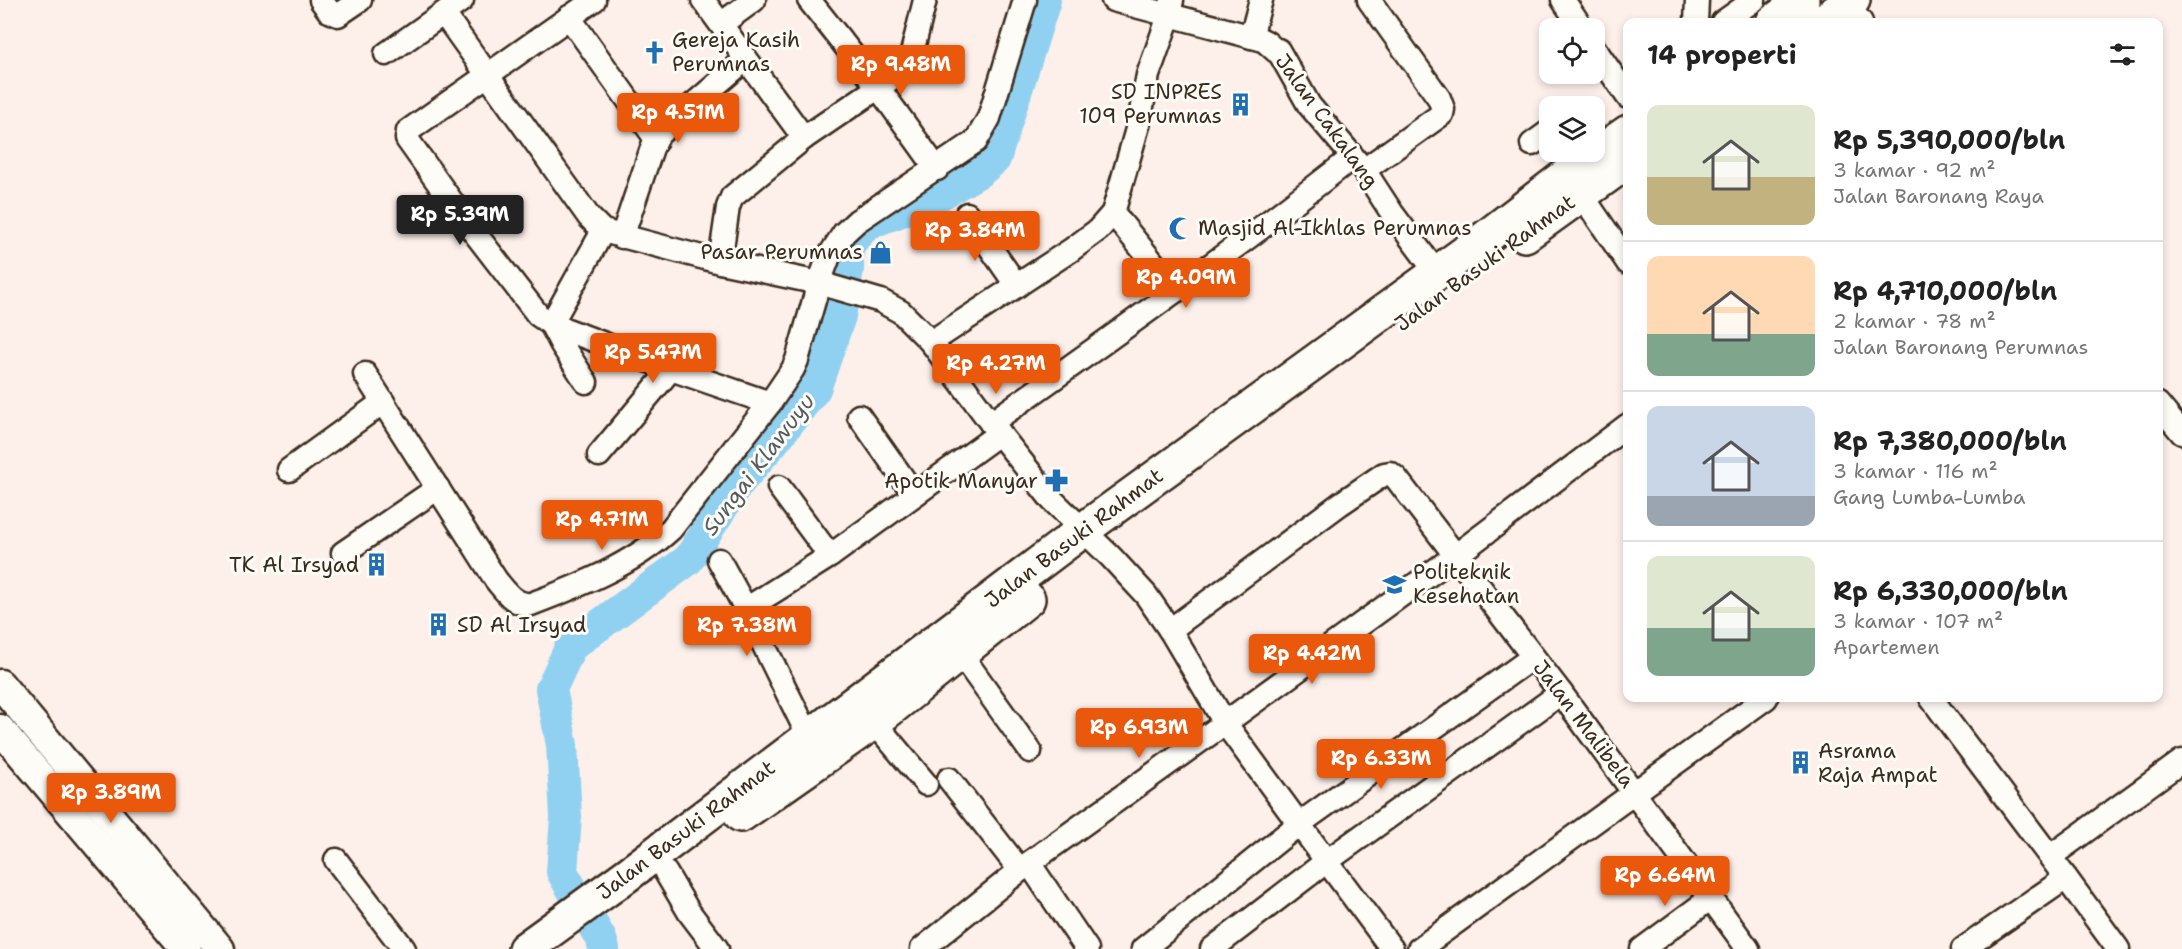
<!DOCTYPE html>
<html lang="id">
<head>
<meta charset="utf-8">
<style>
  body { margin:0; font-family:"Shantell Sans",sans-serif; background:#f6f6f6; color:#222; height:100vh; display:flex; flex-direction:column; font-size:22px; white-space:nowrap }
  * { box-sizing:border-box; margin:0 }
  p { font-size:20px; color:#767676 }
  .icon { flex:none; width:33px; height:33px; fill:none; stroke:currentColor; stroke-width:2; stroke-linecap:round; stroke-linejoin:round }
  .map { position:relative; flex:1; overflow:hidden }
  .sheet { position:absolute; left:1623px; top:18px; width:540px; height:684px; display:flex; flex-direction:column; background:#fff; border-radius:12px; box-shadow:0 3px 9px #0003 }
  .sheet>* { flex:none }
  .controls { position:absolute; left:1539px; top:18px; display:grid; gap:12px }
  .controls a { display:grid; place-items:center; width:66px; height:66px; border-radius:12px; background:#fff; box-shadow:0 3px 9px #0003; font-size:30px }
  .price { position:absolute; translate:-50% -51px; padding:0 14px; border-radius:6px; background:#ea580c; color:#fff; font-size:20px; line-height:39px; filter:drop-shadow(0 2px 3px #0008) }
  .price::after { content:''; position:absolute; left:50%; top:36px; width:18px; height:14px; margin-left:-9px; background:inherit; clip-path:polygon(0 0,100% 0,50% 100%) }
  .price.on { background:#222; color:#fff }
  ul { padding:0; list-style:none }
  li { display:flex; align-items:center; gap:18px; height:150px; padding:0 24px }
  li+li { border-top:2px solid #e0e0e0 }
  li span { display:grid; place-items:center; flex:none; width:168px; height:120px; border-radius:12px; color:#555 }
  li>.icon { margin-inline-start:auto }
  span .icon { width:72px; height:72px; fill:#fffc; stroke-width:1 }
  li b { font-size:26px }
  h2 { display:flex; justify-content:space-between; align-items:center; height:72px; padding:0 24px; font-size:26px }
  .map>svg:first-child { display:block }
  .lines { fill:none; stroke-linecap:round; stroke-linejoin:round }
  .river { stroke:#90d1f1; stroke-width:32 }
  .minor-casing { stroke:#3b2a1e; stroke-width:27 }
  .major-casing { stroke:#3b2a1e; stroke-width:33 }
  .highway-casing { stroke:#3b2a1e; stroke-width:38 }
  .minor { stroke:#fdfcf7; stroke-width:22 }
  .major { stroke:#fdfcf7; stroke-width:28 }
  .highway { stroke:#fdfcf7; stroke-width:33 }
  .labels { text-anchor:middle; stroke-width:6; stroke-linejoin:round; paint-order:stroke }
  .poi-label { font-size:21px; fill:#3b2a1e; stroke:#fdfcf7; text-anchor:start }
  .street-label { font-size:21px; fill:#3b2a1e; stroke:#fdfcf7 }
  .water-label { font-size:22px; font-style:italic; fill:#545c5d; stroke:#fdfcf7 }
</style>
</head>
<body>
<div class="map">
<svg width="2182" height="949" viewBox="0 0 2182 949">
  <rect width="100%" height="100%" fill="#fdf0ea"/>
  <filter id="ink" filterUnits="userSpaceOnUse"><feTurbulence type="fractalNoise" baseFrequency=".0167" numOctaves="2"/><feDisplacementMap in="SourceGraphic" scale="12" xChannelSelector="R" yChannelSelector="G"/><feConvolveMatrix kernelMatrix="1 2 1 2 8 2 1 2 1" color-interpolation-filters="sRGB"/></filter>
  <g filter="url(#ink)">
    <g class="lines">
      <polyline class="river" points="604,949 601,939 562,872 566,817 562,745 551,689 571,646 688,560 737,485 776,439 815,389 840,316 848,269 848,245 867,224 931,200 979,172 995,159 1045,0"/>
      <defs>
        <g id="minor">
          <polyline points="321,0 329,11 338,15 360,0"/>
          <polyline points="594,0 408,131 407,139 464,219 538,315 551,324 671,369 770,403"/>
          <polyline points="703,0 804,138 732,197 728,207 720,262"/>
          <polyline points="809,0 878,87 937,169"/>
          <polyline points="1113,0 1260,39 1266,42 1276,51 1278,50 1309,105 1364,170 1392,213 1436,272"/>
          <polyline points="1172,0 1169,16 1148,75 1139,122 1113,213 1176,291"/>
          <polyline points="1563,0 1582,28"/>
          <polyline points="1843,0 1861,22"/>
          <polyline points="444,14 589,217 603,231 720,262 819,283 881,301 901,312 931,342 991,423 1052,500 1111,557 1146,595 1170,630 1225,723 1029,863 922,949"/>
          <polyline points="569,17 656,139"/>
          <polyline points="1696,22 1697,0"/>
          <polyline points="1723,22 1754,0"/>
          <polyline points="721,24 754,0"/>
          <polyline points="1251,37 1261,0"/>
          <polyline points="1594,48 1628,97"/>
          <polyline points="386,54 462,0"/>
          <polyline points="804,138 901,72 912,53 925,0"/>
          <polyline points="1532,144 1550,131"/>
          <polyline points="1364,170 1442,114 1443,109 1439,98 1369,0"/>
          <polyline points="1573,182 1628,263"/>
          <polyline points="967,214 1017,286"/>
          <polyline points="622,237 652,148 659,134 746,59"/>
          <polyline points="551,324 603,231"/>
          <polyline points="551,324 562,345 586,382"/>
          <polyline points="931,342 1071,250 1098,230 1113,213"/>
          <path d="M365,374L496,580C506,592 515,606 531,604C579,586 632,565 671,529L770,403L793,369L797,360L819,283L829,256L844,233L857,221L976,141L989,118L1025,0"/>
          <polyline points="2158,404 2182,433"/>
          <polyline points="859,416 914,494"/>
          <path d="M991,423C1113,336 1235,250 1353,157"/>
          <polyline points="599,455 671,369"/>
          <polyline points="289,470 383,402"/>
          <polyline points="779,487 830,556"/>
          <polyline points="343,553 438,488"/>
          <polyline points="719,560 746,609 809,737"/>
          <polyline points="746,609 830,556 1000,433"/>
          <polyline points="1170,630 1340,504 1384,474 1390,473 1396,478 1561,693 1634,793 1766,698"/>
          <polyline points="960,653 1030,751"/>
          <polyline points="1931,698 2066,878 1963,949"/>
          <polyline points="874,722 926,784"/>
          <polyline points="949,779 1020,870"/>
          <polyline points="2051,856 2182,761"/>
          <polyline points="336,860 404,949"/>
          <polyline points="1029,863 1087,949"/>
          <polyline points="666,873 689,912 717,949"/>
          <polyline points="2066,878 2118,949"/>
          <polyline points="1143,949 1299,824 1225,723 1455,556 1628,425"/>
          <polyline points="1212,949 1327,861 1561,693"/>
          <polyline points="1392,949 1299,824 1533,657"/>
          <polyline points="1419,949 1634,793 1748,949"/>
          <polyline points="1642,949 1711,898"/>
        </g>
        <g id="major">
          <polyline points="0,684 220,949"/>
          <polyline points="0,729 186,949"/>
        </g>
        <g id="highway">
          <polyline points="1773,22 1802,0"/>
          <polyline points="1821,22 1853,0"/>
          <polyline points="1525,235 1628,161"/>
          <polyline points="741,815 874,722 1028,599"/>
          <polyline points="525,949 627,875 1083,530 1485,238 1568,174 1628,132"/>
        </g>
      </defs>
      <use href="#minor" class="minor-casing"/>
      <use href="#major" class="major-casing"/>
      <use href="#highway" class="highway-casing"/>
      <use href="#minor" class="minor"/>
      <use href="#major" class="major"/>
      <use href="#highway" class="highway"/>
    </g>
  </g>
  <defs>
    <symbol id="church-bare" viewBox="-9 -9 18 18"><path d="M-1.2-6h2.4v3.5h3.3v2.4h-3.3V6h-2.4V-.1h-3.3v-2.4h3.3Z" fill="#1f6fb2" stroke="#fdfcf7" stroke-width="2.5" paint-order="stroke"/></symbol>
    <symbol id="building-bare" viewBox="-9 -9 18 18"><path d="M-4-6H4V6H1V3H-1V6H-4ZM-2.5-4.3h1.7v1.8h-1.7ZM.8-4.3h1.7v1.8H.8ZM-2.5-1h1.7V.8h-1.7ZM.8-1h1.7V.8H.8Z" fill="#1f6fb2" stroke="#fdfcf7" stroke-width="2.5" paint-order="stroke"/></symbol>
    <symbol id="mosque-bare" viewBox="-9 -9 18 18"><path d="M3.5-4.9A6 6 0 1 0 3.5 4.9A5 5 0 1 1 3.5-4.9Z" fill="#1f6fb2" stroke="#fdfcf7" stroke-width="2.5" paint-order="stroke"/></symbol>
    <symbol id="shop-bare" viewBox="-9 -9 18 18"><path d="M-5-2.5h2.3a2.7 3.5 0 0 1 5.4 0H5L5.5 6h-11ZM-1.5-2.5h3a1.5 2.3 0 0 0-3 0Z" fill="#1f6fb2" stroke="#fdfcf7" stroke-width="2.5" paint-order="stroke"/></symbol>
    <symbol id="pharmacy-bare" viewBox="-9 -9 18 18"><path d="M-2-6h4v4h4v4h-4v4h-4v-4h-4v-4h4Z" fill="#1f6fb2" stroke="#fdfcf7" stroke-width="2.5" paint-order="stroke"/></symbol>
    <symbol id="university-bare" viewBox="-9 -9 18 18"><path d="M0-5L7-2L0 1L-7-2ZM-4 1L0 2.5L4 1V4Q0 6-4 4Z" fill="#1f6fb2" stroke="#fdfcf7" stroke-width="2.5" paint-order="stroke"/></symbol>
  </defs>
  <g fill-rule="evenodd">
    <use href="#church-bare" x="638" y="36" width="33" height="33"/>
    <use href="#building-bare" x="1224" y="88" width="33" height="33"/>
    <use href="#mosque-bare" x="1164" y="212" width="33" height="33"/>
    <use href="#shop-bare" x="864" y="236" width="33" height="33"/>
    <use href="#pharmacy-bare" x="1040" y="464" width="33" height="33"/>
    <use href="#building-bare" x="360" y="548" width="33" height="33"/>
    <use href="#university-bare" x="1378" y="568" width="33" height="33"/>
    <use href="#building-bare" x="422" y="608" width="33" height="33"/>
    <use href="#building-bare" x="1784" y="746" width="33" height="33"/>
  </g>
  <g class="labels">
    <g class="poi-label">
      <text x="672" y="47">Gereja Kasih<tspan x="672" dy="24">Perumnas</tspan></text>
      <text x="1222" y="99" text-anchor="end">SD INPRES<tspan x="1222" dy="24">109 Perumnas</tspan></text>
      <text x="1198" y="235">Masjid Al-Ikhlas Perumnas</text>
      <text x="863" y="259" text-anchor="end">Pasar Perumnas</text>
      <text x="1038" y="488" text-anchor="end">Apotik Manyar</text>
      <text x="359" y="572" text-anchor="end">TK Al Irsyad</text>
      <text x="1413" y="579">Politeknik<tspan x="1413" dy="24">Kesehatan</tspan></text>
      <text x="457" y="632">SD Al Irsyad</text>
      <text x="1818" y="758">Asrama<tspan x="1818" dy="24">Raja Ampat</tspan></text>
    </g>
    <g class="street-label">
      <text transform="translate(1327 121) rotate(54)" y="7">Jalan Cakalang</text>
      <text transform="translate(1485 263) rotate(-36)" y="7">Jalan Basuki Rahmat</text>
      <text transform="translate(1074 538) rotate(-37)" y="7">Jalan Basuki Rahmat</text>
      <text transform="translate(1584 724) rotate(53)" y="7">Jalan Malibela</text>
      <text transform="translate(686 830) rotate(-37)" y="7">Jalan Basuki Rahmat</text>
    </g>
    <g class="water-label">
      <text transform="translate(758 464) rotate(-53)" y="8">Sungai Klawuyu</text>
    </g>
  </g>
</svg>
<div class="controls">
<a><svg class="icon" aria-label="locate" viewBox="0 0 24 24"><circle cx="12" cy="12" r="6"/><path d="M12 2v4M12 18v4M2 12h4M18 12h4"/></svg></a>
<a><svg class="icon" aria-label="layers" viewBox="0 0 24 24"><path d="M12 4l9 5-9 5-9-5zM3 14l9 5 9-5"/></svg></a>
</div>
<b class="price" style="left:901px;top:96px">Rp 9.48M</b>
<b class="price" style="left:678px;top:144px">Rp 4.51M</b>
<b class="price on" style="left:460px;top:246px">Rp 5.39M</b>
<b class="price" style="left:975px;top:262px">Rp 3.84M</b>
<b class="price" style="left:1186px;top:309px">Rp 4.09M</b>
<b class="price" style="left:653px;top:384px">Rp 5.47M</b>
<b class="price" style="left:996px;top:395px">Rp 4.27M</b>
<b class="price" style="left:602px;top:551px">Rp 4.71M</b>
<b class="price" style="left:747px;top:657px">Rp 7.38M</b>
<b class="price" style="left:1312px;top:685px">Rp 4.42M</b>
<b class="price" style="left:1139px;top:759px">Rp 6.93M</b>
<b class="price" style="left:1381px;top:790px">Rp 6.33M</b>
<b class="price" style="left:111px;top:824px">Rp 3.89M</b>
<b class="price" style="left:1665px;top:907px">Rp 6.64M</b>
<section class="sheet">
<h2>14 properti<svg class="icon" aria-label="filters" viewBox="0 0 24 24"><path d="M4 7h16M4 17h16"/><circle cx="9" cy="7" r="2"/><circle cx="15" cy="17" r="2"/></svg></h2>
<ul>
<li><span style="background:linear-gradient(#dfe7d0 60%,#c2b280 0)"><svg class="icon" aria-label="home" viewBox="0 0 24 24"><path d="M3 11l9-7 9 7M6 9v11h12V9"/></svg></span><div><b>Rp 5,390,000/bln</b><p>3 kamar · 92 m²</p><p>Jalan Baronang Raya</p></div></li>
<li><span style="background:linear-gradient(#ffd9b3 65%,#7fa58c 0)"><svg class="icon" aria-label="home" viewBox="0 0 24 24"><path d="M3 11l9-7 9 7M6 9v11h12V9"/></svg></span><div><b>Rp 4,710,000/bln</b><p>2 kamar · 78 m²</p><p>Jalan Baronang Perumnas</p></div></li>
<li><span style="background:linear-gradient(#c9d6e8 75%,#9aa5b1 0)"><svg class="icon" aria-label="home" viewBox="0 0 24 24"><path d="M3 11l9-7 9 7M6 9v11h12V9"/></svg></span><div><b>Rp 7,380,000/bln</b><p>3 kamar · 116 m²</p><p>Gang Lumba-Lumba</p></div></li>
<li><span style="background:linear-gradient(#dfe7d0 60%,#7fa58c 0)"><svg class="icon" aria-label="home" viewBox="0 0 24 24"><path d="M3 11l9-7 9 7M6 9v11h12V9"/></svg></span><div><b>Rp 6,330,000/bln</b><p>3 kamar · 107 m²</p><p>Apartemen</p></div></li>
</ul>
</section>
</div>
</body>
</html>
